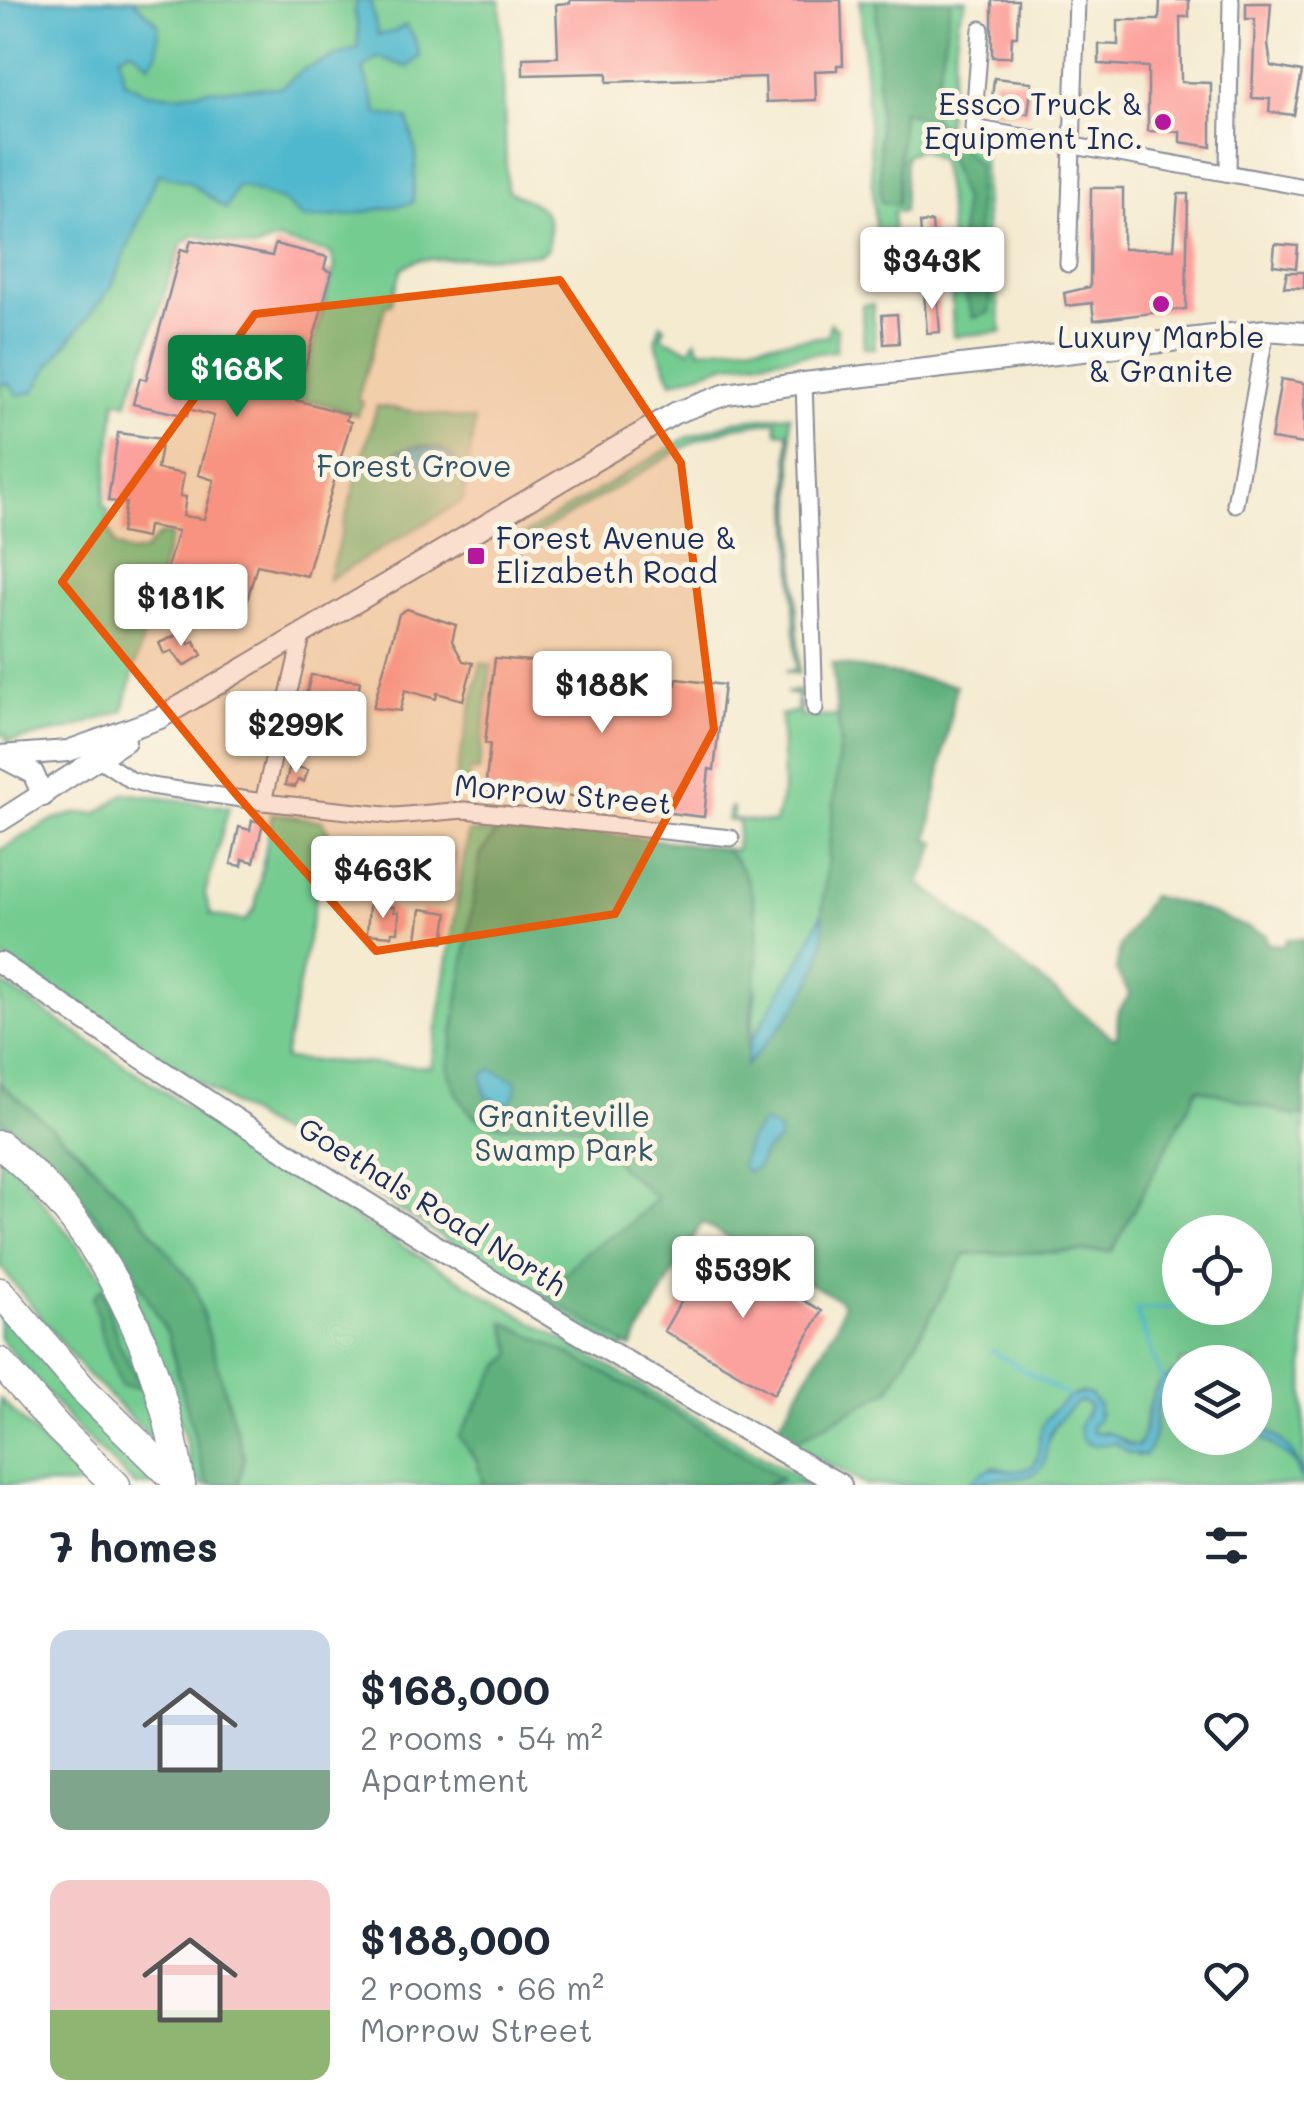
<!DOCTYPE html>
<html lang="en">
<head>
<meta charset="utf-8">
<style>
  body { margin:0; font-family:Mali,sans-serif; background:#f2f2f3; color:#1f2937; height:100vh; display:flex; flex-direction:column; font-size:38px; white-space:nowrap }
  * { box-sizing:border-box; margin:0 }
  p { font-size:32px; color:#747a83 }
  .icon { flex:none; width:55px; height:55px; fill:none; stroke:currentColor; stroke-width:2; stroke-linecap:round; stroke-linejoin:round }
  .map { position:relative; height:1485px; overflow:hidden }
  .details { display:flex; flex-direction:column; background:#fff; flex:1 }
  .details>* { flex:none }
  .tools { position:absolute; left:1162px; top:1215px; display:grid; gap:20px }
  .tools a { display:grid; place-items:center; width:110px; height:110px; border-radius:50%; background:#fff; box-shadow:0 10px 40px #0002; font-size:50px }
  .price { position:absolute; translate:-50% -85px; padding:0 22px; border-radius:10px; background:#fff; color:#222; font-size:32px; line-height:65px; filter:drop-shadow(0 2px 5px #0008) }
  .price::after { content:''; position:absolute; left:50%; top:60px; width:30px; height:22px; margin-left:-15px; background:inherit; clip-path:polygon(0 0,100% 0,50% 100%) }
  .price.current { background:#0b8043; color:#fff }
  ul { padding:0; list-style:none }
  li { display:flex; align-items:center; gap:30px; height:250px; padding:0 50px }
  li span { display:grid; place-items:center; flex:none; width:280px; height:200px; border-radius:20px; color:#555 }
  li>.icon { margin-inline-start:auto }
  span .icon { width:120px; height:120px; fill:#fffc; stroke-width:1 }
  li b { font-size:42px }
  h2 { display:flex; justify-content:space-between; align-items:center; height:120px; padding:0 50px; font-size:42px }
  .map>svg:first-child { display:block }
  .green { fill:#74cc91; stroke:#487e78; stroke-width:2.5; fill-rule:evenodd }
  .forest { fill:#5fb07b; stroke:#3d706c; stroke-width:2.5 }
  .water { fill:#50b8ce; stroke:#367496; stroke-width:2.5 }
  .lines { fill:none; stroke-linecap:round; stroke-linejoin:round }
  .stream { stroke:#50b8ce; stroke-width:4 }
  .building { fill:#fca29e }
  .street-casing { stroke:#888d98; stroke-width:19 }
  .secondary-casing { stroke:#888d98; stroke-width:24 }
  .highway-casing { stroke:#888d98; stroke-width:31 }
  .street { stroke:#fff; stroke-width:15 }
  .secondary { stroke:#fff; stroke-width:20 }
  .highway { stroke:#fff; stroke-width:28 }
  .marked { fill:#e8590c; fill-opacity:0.2; stroke:#e8590c; stroke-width:8; stroke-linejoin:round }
  .poi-dot { fill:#b5179e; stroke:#fcf5e5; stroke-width:4 }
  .labels { text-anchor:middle; stroke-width:10; stroke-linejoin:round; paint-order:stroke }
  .poi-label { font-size:30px; fill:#1b2f5e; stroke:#fcf5e5; text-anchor:end }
  .park-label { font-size:30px; fill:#31566b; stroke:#fcf5e5 }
  .street-label { font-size:30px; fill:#1b2f5e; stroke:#fcf5e5 }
</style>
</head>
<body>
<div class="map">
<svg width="1304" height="1485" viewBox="0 0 1304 1485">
  <rect width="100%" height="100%" fill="#fcf5e5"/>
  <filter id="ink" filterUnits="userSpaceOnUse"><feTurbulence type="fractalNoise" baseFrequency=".01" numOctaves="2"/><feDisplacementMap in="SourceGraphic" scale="20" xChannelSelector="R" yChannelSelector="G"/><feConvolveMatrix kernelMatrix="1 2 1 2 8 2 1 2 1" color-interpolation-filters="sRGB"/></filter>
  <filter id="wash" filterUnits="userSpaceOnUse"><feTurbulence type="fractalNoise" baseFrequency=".0048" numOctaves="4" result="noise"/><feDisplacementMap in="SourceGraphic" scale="40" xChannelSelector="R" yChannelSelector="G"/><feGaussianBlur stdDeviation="2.25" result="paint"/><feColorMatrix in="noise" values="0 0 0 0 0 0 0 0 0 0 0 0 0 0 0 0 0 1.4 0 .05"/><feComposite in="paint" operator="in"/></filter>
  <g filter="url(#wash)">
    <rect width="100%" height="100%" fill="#f4ebd1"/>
    <g class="green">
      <path d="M0,0H500L507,188L510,192C543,208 555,209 547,249L539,254L418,260L402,268L391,304H386L358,398L363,403L357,415L318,402L297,400L335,266L331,253L276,240L255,249L194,235L181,245L127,403L116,400L103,507L109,509L107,524L115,545L131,553L144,551L160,534L171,535L123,711L67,730L7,742L6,735H0Z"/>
      <path d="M860,0H967L959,17L946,126L983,150L986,248L991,252L1002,332L953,336C950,277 954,218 940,161L919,149L905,156L903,211L893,212V230L876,233Z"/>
      <polygon points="873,304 875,348 864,348 862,305"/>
      <polygon points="830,323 837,328 836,351 728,364 672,382 655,341 661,324 665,327 661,337 690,350 696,339 700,350 828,336"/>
      <polygon points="377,406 475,420 463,501 328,580"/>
      <polygon points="790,415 799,674 785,672 796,669 788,433 777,432 776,421 735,427 697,440 518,545 522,556 511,542 686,438 736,421"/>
      <polygon points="481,663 491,665 479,771 470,771 469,789 453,788"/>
      <polygon points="799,690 801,717 839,716 840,743 822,914 803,955 751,1041 756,986 631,1348 625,1345 621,1351 0,956 0,850 54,819 79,813 98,813 125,793 229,807 205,894 211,915 245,921 255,908 272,813 323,821 329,833 284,1059 431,1067 468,832 496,833 498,821 736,850 739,821 727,820 730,807 733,808 732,819 775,823 783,791 781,715 798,711 797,695 786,693"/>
      <polygon points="0,982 356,1219 811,1485 203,1485 193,1476 185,1438 129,1282 0,1133"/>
      <path d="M1198,1088L1295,1116L1304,1115V1476C1290,1448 1285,1438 1255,1425V1362H1180V1370C1163,1378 1150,1397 1146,1415C1143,1427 1145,1437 1137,1447L1106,1432H1093L1091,1426L1100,1413L1082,1392L1068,1397L1039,1436L1040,1452L1033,1466L1015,1472L993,1466L969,1485H865L792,1443L889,1390L965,1254L1112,1251ZM1180,1232H1255V1308H1180Z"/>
      <polygon points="0,1154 13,1165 110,1286 166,1453 83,1370 0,1266"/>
      <polygon points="0,1308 93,1421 161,1485 135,1485 78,1430 0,1338"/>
      <path d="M1180,1378V1438L1223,1440L1227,1438H1255V1432L1295,1462L1304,1485H981L990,1479L1033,1475C1042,1453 1057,1408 1082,1401L1090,1406L1087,1444L1115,1443L1137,1456L1160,1397Z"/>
      <polygon points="0,1399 87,1485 0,1485"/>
    </g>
    <g class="forest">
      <polygon points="876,0 951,0 932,116 978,165 977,238 991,300 989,313 973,318 964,290 960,255 963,200 949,159 931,121 902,111 898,205 881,202"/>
      <path d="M832,663L956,685L928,840L937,843L920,883L1113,1038L1117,1036L1118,1012L1130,994L1116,971L1120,946L1151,896L1192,906L1267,935L1266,943L1284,946L1287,939H1304V1115L1296,1116L1198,1088L1112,1251L965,1254L889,1390L792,1443L774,1434L837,1324L843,1307L841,1301L702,1223L631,1348L625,1344L545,1296L584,1253L626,1227L657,1198L620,1167L597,1132C584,1129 571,1123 558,1122C546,1121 532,1126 519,1126C475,1128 460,1109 448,1069L480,856L496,833L498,821L723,848C782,893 747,1004 747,1064L784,1023L824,945L822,914L840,743Z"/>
      <polygon points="0,1083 83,1155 138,1213 195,1287 244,1458 238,1485 213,1485 205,1478 168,1335 116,1241 40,1148 0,1119"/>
      <polygon points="102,1288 119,1344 143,1388 121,1386 102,1336 93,1297"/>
      <path d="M504,1322C600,1367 693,1421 782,1479L763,1485H483L477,1461L459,1437L499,1367L513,1354Z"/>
    </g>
    <g class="water">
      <polygon points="0,0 133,0 158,23 158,52 149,64 131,49 119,55 124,81 147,93 178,95 204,90 281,87 304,69 358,48 358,25 354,11 358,0 370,0 378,35 393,32 405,25 414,36 420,57 408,67 379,57 363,69 378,114 408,119 416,153 413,203 349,215 304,219 283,201 238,185 226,209 187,181 158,174 111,288 50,365 34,392 18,395 8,383 0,385"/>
      <path d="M419,446C441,447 458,451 460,476H441L428,467L414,471L400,467L395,454L397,451Z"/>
      <path d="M822,914C823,924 825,936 823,946C815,993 776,1033 745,1066L751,1041L803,955Z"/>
      <polygon points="492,1069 516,1081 517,1089 510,1103 501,1103 485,1096 482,1075"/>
      <path d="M764,1123L779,1131L778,1141L764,1152L757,1168L747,1172L742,1167C743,1152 751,1132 764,1123Z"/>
      <path d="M1180,1370V1378C1141,1404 1166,1436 1144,1456L1129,1453L1115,1443L1094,1445L1082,1440L1079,1427L1090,1406L1082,1401C1071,1404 1054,1424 1049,1435C1042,1452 1053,1465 1031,1475C1018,1481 1005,1476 992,1479C982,1481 979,1485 969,1485C993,1452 1005,1482 1033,1466C1042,1454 1037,1447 1040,1434C1044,1414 1069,1391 1089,1394L1099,1405L1098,1419L1091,1427L1093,1432L1112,1434L1128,1445L1139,1446C1154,1413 1140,1389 1180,1370Z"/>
      <path d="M1255,1425C1283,1438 1297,1452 1304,1482L1299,1477L1295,1462L1255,1432Z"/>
    </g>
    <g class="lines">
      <g class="stream">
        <polyline points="1236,1232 1237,1230"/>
        <polyline points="1255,1268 1263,1290 1264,1303 1255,1303"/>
        <polyline points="992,1351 1069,1397"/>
        <polyline points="1164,1385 1136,1310 1180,1307"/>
      </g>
    </g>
    <g id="blocks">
      <g class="building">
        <polygon points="570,0 841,0 843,65 837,65 837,70 815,71 816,100 766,102 765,77 607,82 607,73 523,75 523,58 558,57 556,4 570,3"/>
        <polygon points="992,0 1018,0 1017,36 1012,36 1011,57 992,57"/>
        <polygon points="1160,0 1189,0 1189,17 1180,17 1181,82 1211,83 1211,147 1180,142 1180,132 1148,131 1148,67 1099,64 1099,44 1118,45 1118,20 1159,20"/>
        <polygon points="1246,3 1271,3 1268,44 1271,66 1302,72 1294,115 1269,112 1270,99 1252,98 1255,19 1246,19"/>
        <polygon points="994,78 1032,82 1028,114 991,110"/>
        <polygon points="1091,188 1123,188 1123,249 1174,249 1178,194 1188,194 1186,309 1094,320 1092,303 1066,306 1064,293 1090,287"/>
        <polygon points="932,222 934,244 922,245 920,223"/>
        <polygon points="191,240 272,256 275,244 327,257 324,269 332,272 296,400 348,414 346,420 351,422 307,576 257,565 246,604 223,598 222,602 161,588 178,531 148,526 146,538 121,533 126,503 108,501 118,433 162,439 157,469 184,474 180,496 186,497 183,516 204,519 214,480 198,475 214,416 189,409 187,416 133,404 140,378 146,380 181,249 188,251"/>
        <polygon points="1275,244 1298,246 1296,268 1273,265"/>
        <polygon points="1287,272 1304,272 1304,288 1284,287"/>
        <polygon points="937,291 940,332 927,333 924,292"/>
        <polygon points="897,314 899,343 884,344 882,315"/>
        <polygon points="1281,379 1304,383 1304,444 1271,439"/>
        <polygon points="407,609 456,625 452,641 463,661 473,663 463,700 437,693 436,699 405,690 400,711 373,708 399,614"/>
        <polygon points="184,632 189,644 194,641 202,655 184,666 172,651 164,654 159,643"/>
        <polygon points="495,658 565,664 566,672 608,669 651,681 655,674 676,684 677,679 724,685 714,770 709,769 704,817 661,812 662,806 528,791 527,796 485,791 490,744 485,743"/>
        <polygon points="311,675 360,681 356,706 305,700"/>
        <polygon points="290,765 308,770 304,782 298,780 295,787 285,785"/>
        <polygon points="252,820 263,823 254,862 243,859 242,866 231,864 239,827 250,830"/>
        <polygon points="416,842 426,843 426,849 456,852 454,870 424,867 423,879 412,878"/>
        <polygon points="369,905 394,907 394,912 399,912 398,932 392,932 392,936 367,934"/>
        <polygon points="421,909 448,913 444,942 417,939"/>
        <polygon points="711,1248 822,1311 774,1394 664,1331"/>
      </g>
    </g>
  </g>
  <g filter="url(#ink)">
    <use href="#blocks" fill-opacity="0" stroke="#888d98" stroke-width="2.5"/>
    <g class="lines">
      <defs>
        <g id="street">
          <polyline points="981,29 973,128 1304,187"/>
          <polyline points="1228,171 1231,0"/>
          <polyline points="1068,264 1077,0"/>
          <polyline points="804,383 815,709"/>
          <polyline points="1235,504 1266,330"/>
          <polyline points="99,759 131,780 151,786 263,802 395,816 464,810 731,838"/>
          <polyline points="263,802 303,632"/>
        </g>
        <g id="secondary">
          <polyline points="0,756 68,751 160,718 675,413 727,394 804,383 1266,330 1304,333"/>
          <polyline points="4,758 33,773 43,796"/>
          <polyline points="0,821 125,741"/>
          <path d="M0,963C273,1148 553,1324 841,1485"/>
        </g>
        <g id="highway">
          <path d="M0,1145C105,1227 161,1357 181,1485"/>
          <polyline points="0,1292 83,1389 181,1485"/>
          <polyline points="0,1362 58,1428 116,1485"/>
        </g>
      </defs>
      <use href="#street" class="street-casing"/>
      <use href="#secondary" class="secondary-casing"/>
      <use href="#highway" class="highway-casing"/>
      <use href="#street" class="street"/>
      <use href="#secondary" class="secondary"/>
      <use href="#highway" class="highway"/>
    </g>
  </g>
  <path class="marked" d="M560,280L681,463L714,729L615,914L376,951L234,792L62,582L255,314Z"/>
  <g class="poi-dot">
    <circle cx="1163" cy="122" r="10"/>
    <circle cx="1161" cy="304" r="10"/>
    <rect x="466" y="546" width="20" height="20" rx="5"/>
  </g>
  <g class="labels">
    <g class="poi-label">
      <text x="1143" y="115">Essco Truck &amp;<tspan x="1143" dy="34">Equipment Inc.</tspan></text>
      <text x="1161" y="348" text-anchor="middle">Luxury Marble<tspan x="1161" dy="34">&amp; Granite</tspan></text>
      <text x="496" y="549" text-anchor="start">Forest Avenue &amp;<tspan x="496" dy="34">Elizabeth Road</tspan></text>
    </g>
    <g class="park-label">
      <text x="414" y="477">Forest Grove</text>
      <text x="564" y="1127">Graniteville<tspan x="564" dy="34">Swamp Park</tspan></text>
    </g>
    <g class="street-label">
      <text transform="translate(563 795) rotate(5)" y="10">Morrow Street</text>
      <text transform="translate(432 1207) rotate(32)" y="10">Goethals Road North</text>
    </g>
  </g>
</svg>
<div class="tools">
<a><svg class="icon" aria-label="locate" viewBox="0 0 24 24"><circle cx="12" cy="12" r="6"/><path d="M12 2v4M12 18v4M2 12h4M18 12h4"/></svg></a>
<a><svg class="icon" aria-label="layers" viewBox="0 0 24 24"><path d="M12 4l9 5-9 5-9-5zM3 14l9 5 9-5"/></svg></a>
</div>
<b class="price" style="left:932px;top:312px">$343K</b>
<b class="price current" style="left:237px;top:420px">$168K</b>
<b class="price" style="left:181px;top:649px">$181K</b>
<b class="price" style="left:602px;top:736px">$188K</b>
<b class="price" style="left:296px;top:776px">$299K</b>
<b class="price" style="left:383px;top:921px">$463K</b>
<b class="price" style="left:743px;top:1321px">$539K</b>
</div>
<section class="details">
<h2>7 homes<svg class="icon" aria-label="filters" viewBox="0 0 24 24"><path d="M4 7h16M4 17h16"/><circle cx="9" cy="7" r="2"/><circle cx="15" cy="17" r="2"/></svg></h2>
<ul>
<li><span style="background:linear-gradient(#c9d6e8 70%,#7fa58c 0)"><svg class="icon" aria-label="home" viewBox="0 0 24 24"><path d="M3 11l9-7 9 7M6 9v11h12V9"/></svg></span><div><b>$168,000</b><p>2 rooms · 54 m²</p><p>Apartment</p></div><svg class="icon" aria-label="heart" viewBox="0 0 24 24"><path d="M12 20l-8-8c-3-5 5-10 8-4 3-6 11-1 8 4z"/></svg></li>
<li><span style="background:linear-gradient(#f6c9c9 65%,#8fb573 0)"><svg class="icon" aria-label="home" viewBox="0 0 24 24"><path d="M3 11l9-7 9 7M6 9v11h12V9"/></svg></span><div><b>$188,000</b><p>2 rooms · 66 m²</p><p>Morrow Street</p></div><svg class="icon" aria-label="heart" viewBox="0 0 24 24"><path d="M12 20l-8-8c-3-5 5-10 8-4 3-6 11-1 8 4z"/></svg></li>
</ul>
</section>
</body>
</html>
